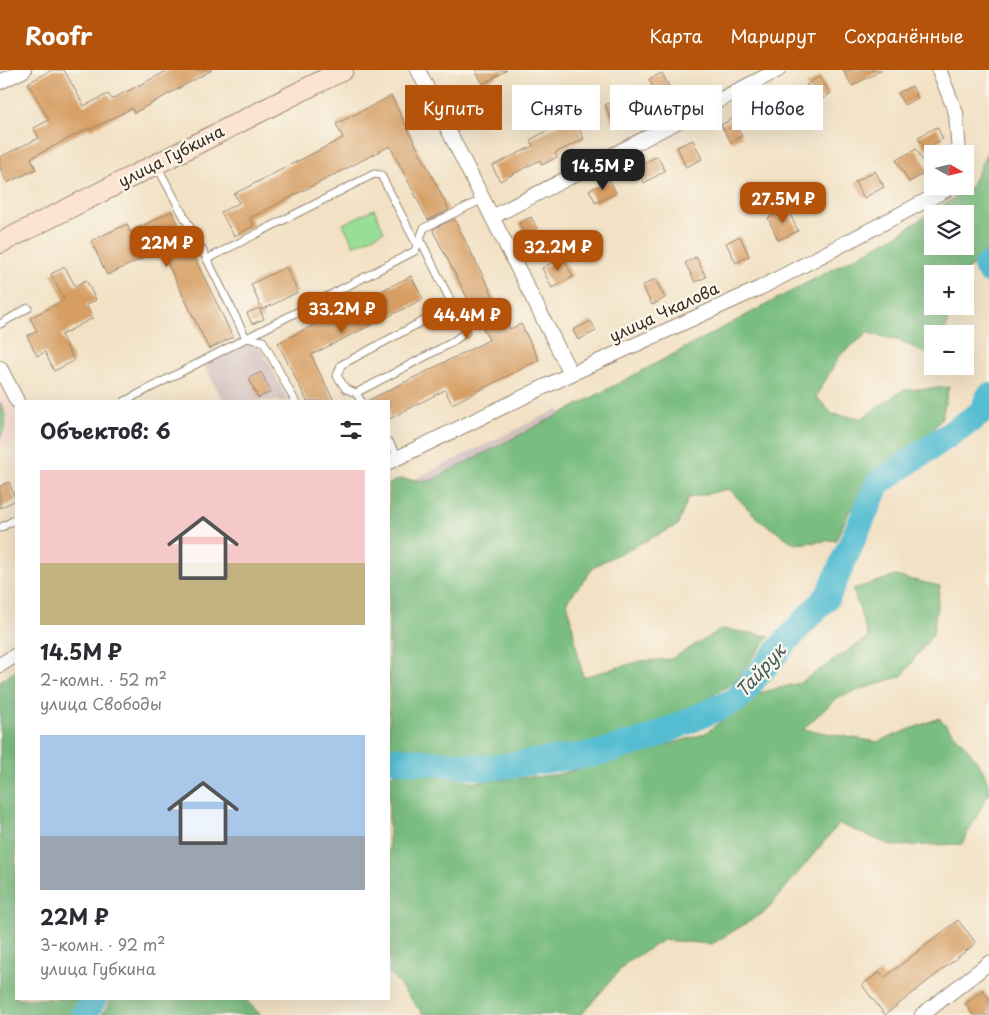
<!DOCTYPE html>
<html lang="ru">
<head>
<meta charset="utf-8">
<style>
  body { margin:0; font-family:"Playpen Sans",sans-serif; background:#f7f7f7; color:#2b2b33; height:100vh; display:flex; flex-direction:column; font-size:19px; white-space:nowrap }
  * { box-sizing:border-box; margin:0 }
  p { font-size:16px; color:#7c7c81 }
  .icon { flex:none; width:28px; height:28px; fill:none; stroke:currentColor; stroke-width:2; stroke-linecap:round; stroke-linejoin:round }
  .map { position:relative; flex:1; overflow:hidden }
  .side { position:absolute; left:15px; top:330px; width:375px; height:600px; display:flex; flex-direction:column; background:#fff; border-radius:0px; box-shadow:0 5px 20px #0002 }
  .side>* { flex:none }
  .hud { position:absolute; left:405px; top:15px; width:475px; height:45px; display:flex; gap:10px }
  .needle { width:32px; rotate:98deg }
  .buttons { position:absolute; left:924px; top:75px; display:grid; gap:10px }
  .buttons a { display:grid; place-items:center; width:50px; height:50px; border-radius:0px; background:#fff; box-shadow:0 5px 20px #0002; font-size:25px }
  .price { position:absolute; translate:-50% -42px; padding:0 11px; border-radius:10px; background:#b45309; color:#fff; font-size:16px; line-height:32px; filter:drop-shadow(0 1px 2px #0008) }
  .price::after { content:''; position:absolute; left:50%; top:30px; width:15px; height:11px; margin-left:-8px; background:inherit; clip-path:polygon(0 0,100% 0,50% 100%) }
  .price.on { background:#222; color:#fff }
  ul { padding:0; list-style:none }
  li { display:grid; align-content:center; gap:10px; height:265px; padding:0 25px }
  li span { display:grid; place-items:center; height:155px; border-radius:0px; color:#555 }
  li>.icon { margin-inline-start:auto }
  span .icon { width:90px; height:90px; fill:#fffc; stroke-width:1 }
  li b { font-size:21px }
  h2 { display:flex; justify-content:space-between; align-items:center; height:60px; padding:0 25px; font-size:21px }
  .tag { padding:0 18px; border-radius:0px; background:#fff; box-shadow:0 5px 20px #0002; font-size:18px; line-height:45px }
  .tag.on { background:#b45309; color:#fff }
  header { display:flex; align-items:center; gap:30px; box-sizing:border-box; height:70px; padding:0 25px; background:#b45309; color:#fff }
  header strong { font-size:24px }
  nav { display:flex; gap:28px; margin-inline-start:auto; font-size:18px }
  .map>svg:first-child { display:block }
  .built { fill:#f7d1c6 }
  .industrial { fill:#d2bfbf }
  .green { fill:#98de97; stroke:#6a845a }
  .forest { fill:#7abd80; stroke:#5a744f; fill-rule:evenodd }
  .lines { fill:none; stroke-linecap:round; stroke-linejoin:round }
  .river { stroke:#55bdd2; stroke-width:26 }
  .building { fill:#d69e64 }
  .service-casing { stroke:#968671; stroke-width:9 }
  .minor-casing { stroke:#968671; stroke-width:16 }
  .secondary-casing { stroke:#968671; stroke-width:22 }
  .service { stroke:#fff; stroke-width:7 }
  .minor { stroke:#fff; stroke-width:14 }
  .secondary { stroke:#fde4d0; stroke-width:20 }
  .labels { text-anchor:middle; stroke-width:4.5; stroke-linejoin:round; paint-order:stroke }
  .street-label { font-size:16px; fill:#3b2a1e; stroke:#fbf7ec }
  .water-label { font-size:18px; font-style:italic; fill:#445d5d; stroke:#fbf7ec }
</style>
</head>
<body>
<header>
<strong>Roofr</strong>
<nav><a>Карта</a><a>Маршрут</a><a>Сохранённые</a></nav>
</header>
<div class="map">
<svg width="989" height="945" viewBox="0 0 989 945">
  <rect width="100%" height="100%" fill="#fbf7ec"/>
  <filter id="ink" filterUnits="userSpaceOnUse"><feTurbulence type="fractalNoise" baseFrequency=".02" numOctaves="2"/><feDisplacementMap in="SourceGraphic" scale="10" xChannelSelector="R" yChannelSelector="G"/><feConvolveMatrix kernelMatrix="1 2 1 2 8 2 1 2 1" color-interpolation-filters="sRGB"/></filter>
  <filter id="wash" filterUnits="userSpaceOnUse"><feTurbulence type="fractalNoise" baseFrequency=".0096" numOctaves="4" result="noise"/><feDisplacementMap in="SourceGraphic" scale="20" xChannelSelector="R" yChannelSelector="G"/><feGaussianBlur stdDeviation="1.12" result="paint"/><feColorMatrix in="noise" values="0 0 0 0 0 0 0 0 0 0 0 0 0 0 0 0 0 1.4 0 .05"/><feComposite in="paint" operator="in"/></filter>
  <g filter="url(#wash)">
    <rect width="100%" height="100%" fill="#f2e1c4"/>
    <polygon class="built" points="0,316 16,347 16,371 0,378"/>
    <g class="industrial">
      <polygon points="255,265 288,331 223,331 202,291"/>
      <polygon points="558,339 565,353 399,435 392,420"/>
    </g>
    <polygon class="green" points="374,139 384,161 354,176 343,154"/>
    <g class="forest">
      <path d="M989,78V184L961,204H932V236H950L945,264H932V276L924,283L901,271L868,263L841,284L816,326L832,344L862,348L903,320L949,317L942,347L926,370L879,403L849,442L836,470L795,474L759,450L729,419L688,428L678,455L596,495L567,531L583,607L641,591L671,589L722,559L770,566L733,613L683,643L631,666L561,681L489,689L420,679L389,680V414L399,409L430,411L572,338L897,165L971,117ZM932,144H965V176H932Z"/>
      <path d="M0,332C7,348 9,353 0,368Z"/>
      <path d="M895,506L940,516L933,564L902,606L838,627L803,659L877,672L939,648C957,667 989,696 989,723L962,774L893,776L839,754L765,842L712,874L663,870L626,893L581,945L423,944L389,902V706L402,701L474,712L555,705L630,686L704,664L759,623L800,613L868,567L853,519Z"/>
      <polygon points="16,601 16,929 77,929 72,945 0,945 0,611"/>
      <polygon points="111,929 245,929 261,945 102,945"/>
    </g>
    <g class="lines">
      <g class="river">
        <polyline points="989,194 986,196 989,201"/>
        <polyline points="389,689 489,698 594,684 648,669 736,630 795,561 828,526 878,413 981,343 989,326"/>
        <polyline points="84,945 94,929"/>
      </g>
    </g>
    <g id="blocks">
      <g class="building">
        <polygon points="52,0 64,0 84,36 108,24 112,29 169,0 212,0 134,43 132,38 90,60 89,58 31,88 36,99 7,113 0,98 0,87 39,68 34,58 49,50 28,13"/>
        <polygon points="475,0 507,0 483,14"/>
        <polygon points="843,0 882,0 852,16"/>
        <polygon points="662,3 673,24 659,31 649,9"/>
        <polygon points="820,6 830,24 816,32 806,15"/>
        <polygon points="912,16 918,28 904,35 898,23"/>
        <polygon points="484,25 492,40 469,52 461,36"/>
        <polygon points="391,26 449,140 428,150 390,76 250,148 254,156 234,166 221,142 239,133 234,124 343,68 336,54"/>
        <polygon points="619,29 627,48 613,54 605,35"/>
        <polygon points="772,30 781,46 767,54 757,38"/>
        <polygon points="573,47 584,69 555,83 557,87 542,95 540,90 500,111 492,96 533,76 530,70"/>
        <polygon points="732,49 742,66 731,72 721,55"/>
        <polygon points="937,57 943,69 925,79 918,67"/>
        <polygon points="693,70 702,89 686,97 677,77"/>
        <polygon points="916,79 929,101 909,112 896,90"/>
        <polygon points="657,86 665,101 644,113 636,98"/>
        <polygon points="875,101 884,117 864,128 855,112"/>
        <polygon points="610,110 616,123 596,133 589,120"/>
        <polygon points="787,138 798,161 778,170 768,148"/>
        <polygon points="172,141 233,267 209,279 161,180 107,205 91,171 127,154 130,162"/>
        <polygon points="531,147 542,168 530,174 519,153"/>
        <polygon points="454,149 510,259 521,254 539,290 452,334 445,320 389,349 389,331 367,331 489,270 434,163 433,159"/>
        <polygon points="740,166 749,186 736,193 726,173"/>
        <polygon points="563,187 573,207 552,218 542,198"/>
        <polygon points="696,187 706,207 695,212 685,193"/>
        <polygon points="65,197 75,216 86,210 96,230 86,235 93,248 61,265 74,291 54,301 45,282 37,286 27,266 37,261 30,248 64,230 51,204"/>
        <polygon points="286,197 298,222 262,240 251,214"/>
        <polygon points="411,206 423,229 311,285 334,331 307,331 278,273"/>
        <polygon points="655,209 665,228 652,235 642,216"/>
        <polygon points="259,238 264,249 252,254 247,243"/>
        <polygon points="591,251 596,261 578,270 573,260"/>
        <polygon points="261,302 271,322 258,328 249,308"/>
        <polygon points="9,412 16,430 0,438 0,416"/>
        <polygon points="958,850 976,873 885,945 862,915 880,902 884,908"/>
        <polygon points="983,920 989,928 989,945 973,945 965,934"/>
      </g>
    </g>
  </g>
  <g filter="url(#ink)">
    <use href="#blocks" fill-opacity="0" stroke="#968671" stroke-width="1"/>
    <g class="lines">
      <defs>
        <g id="service">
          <polyline points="157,96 207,189 246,268 263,271 295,331"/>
          <polyline points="207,189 374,104 381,105 417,175"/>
          <polyline points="0,254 28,238"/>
          <polyline points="356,323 346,319 337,306 341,295 453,235"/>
          <polyline points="125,331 415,181 424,158 483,129"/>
          <polyline points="361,331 356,323 451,273 466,262 420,169"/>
          <polyline points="389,372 399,387"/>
          <polyline points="0,458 16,449"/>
        </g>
        <g id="minor">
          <polyline points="418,0 571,304"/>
          <polyline points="939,0 956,43 959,84"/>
          <polyline points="0,12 24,0"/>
          <polyline points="492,147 778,0"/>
          <polyline points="0,298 17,331"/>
          <polyline points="389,392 571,304 760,218 946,120 947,116"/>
          <polyline points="0,595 16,585"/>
          <polyline points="922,945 989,893"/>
        </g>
        <polyline id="secondary" points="0,173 343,0"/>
      </defs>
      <use href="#service" class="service-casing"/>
      <use href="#minor" class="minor-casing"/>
      <use href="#secondary" class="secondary-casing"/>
      <use href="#service" class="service"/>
      <use href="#minor" class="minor"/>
      <use href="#secondary" class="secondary"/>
    </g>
  </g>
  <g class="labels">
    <g class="street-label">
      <text transform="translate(171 86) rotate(-27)" y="6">улица Губкина</text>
      <text transform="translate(664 242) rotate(-25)" y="6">улица Чкалова</text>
    </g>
    <g class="water-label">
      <text transform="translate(761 601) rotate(-48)" y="6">Тайрук</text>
    </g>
  </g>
</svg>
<div class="buttons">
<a><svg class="needle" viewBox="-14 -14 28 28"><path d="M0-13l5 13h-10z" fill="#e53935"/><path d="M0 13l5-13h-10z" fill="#7c7c81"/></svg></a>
<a><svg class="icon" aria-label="layers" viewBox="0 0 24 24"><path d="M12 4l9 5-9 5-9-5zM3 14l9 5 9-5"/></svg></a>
<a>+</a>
<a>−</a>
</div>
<b class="price on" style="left:603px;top:121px">14.5M ₽</b>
<b class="price" style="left:783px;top:154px">27.5M ₽</b>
<b class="price" style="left:167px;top:198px">22M ₽</b>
<b class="price" style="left:558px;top:202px">32.2M ₽</b>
<b class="price" style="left:342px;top:264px">33.2M ₽</b>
<b class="price" style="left:467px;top:270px">44.4M ₽</b>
<div class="hud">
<a class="tag on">Купить</a>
<a class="tag">Снять</a>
<a class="tag">Фильтры</a>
<a class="tag">Новое</a>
</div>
<section class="side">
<h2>Объектов: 6<svg class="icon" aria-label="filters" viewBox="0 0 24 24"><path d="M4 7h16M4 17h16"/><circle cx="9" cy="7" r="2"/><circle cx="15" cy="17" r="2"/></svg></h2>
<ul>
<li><span style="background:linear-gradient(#f6c9c9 60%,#c2b280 0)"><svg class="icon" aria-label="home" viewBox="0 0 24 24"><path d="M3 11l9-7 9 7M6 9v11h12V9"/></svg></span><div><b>14.5M ₽</b><p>2-комн. · 52 m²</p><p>улица Свободы</p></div></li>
<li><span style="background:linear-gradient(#a9c7e8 65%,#9aa5b1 0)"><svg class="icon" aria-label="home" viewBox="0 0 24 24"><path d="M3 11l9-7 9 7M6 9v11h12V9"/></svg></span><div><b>22M ₽</b><p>3-комн. · 92 m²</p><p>улица Губкина</p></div></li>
</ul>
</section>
</div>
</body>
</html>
